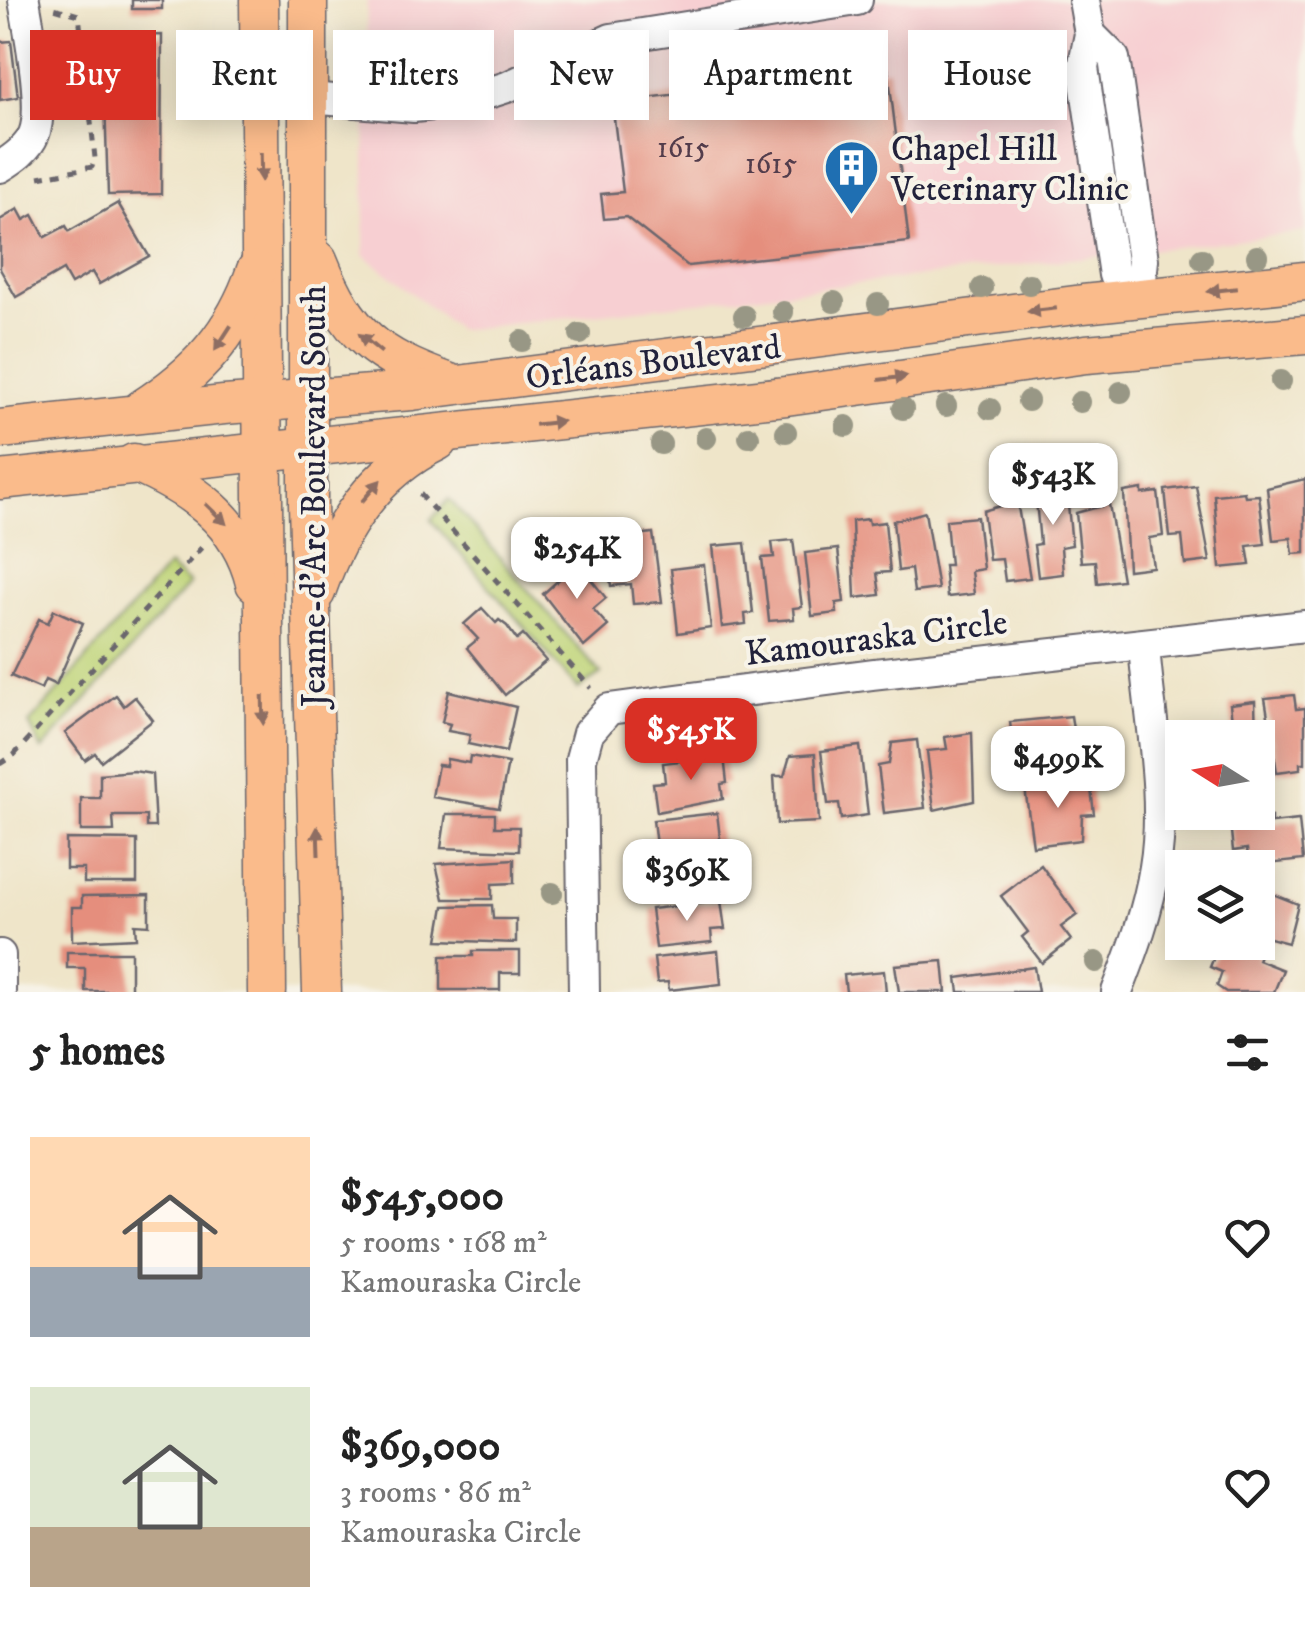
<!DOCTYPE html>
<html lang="en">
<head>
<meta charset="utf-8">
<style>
  body { margin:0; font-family:"IM FELL DW Pica",serif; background:#f2f2f2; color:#222; height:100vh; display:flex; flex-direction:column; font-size:38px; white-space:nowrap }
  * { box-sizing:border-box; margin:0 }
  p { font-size:32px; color:#767676 }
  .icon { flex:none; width:55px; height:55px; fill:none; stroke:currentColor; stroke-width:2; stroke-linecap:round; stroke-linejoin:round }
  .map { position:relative; height:992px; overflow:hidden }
  .drawer { display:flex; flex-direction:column; background:#fff; flex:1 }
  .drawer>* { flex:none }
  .top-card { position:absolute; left:30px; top:30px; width:1245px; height:90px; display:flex; gap:20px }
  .needle { width:65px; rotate:281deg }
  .buttons { position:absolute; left:1165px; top:720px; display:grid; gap:20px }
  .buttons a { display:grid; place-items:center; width:110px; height:110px; border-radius:0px; background:#fff; box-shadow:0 5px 25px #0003; font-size:50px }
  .price { position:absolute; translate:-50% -85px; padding:0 22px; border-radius:20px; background:#fff; color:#222; font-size:32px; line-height:65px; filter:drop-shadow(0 2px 5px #0008) }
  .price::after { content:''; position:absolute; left:50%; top:60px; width:30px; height:22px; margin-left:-15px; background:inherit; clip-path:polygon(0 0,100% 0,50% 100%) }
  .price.active { background:#d93025; color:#fff }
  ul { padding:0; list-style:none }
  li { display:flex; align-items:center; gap:30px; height:250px; padding:0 30px }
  li span { display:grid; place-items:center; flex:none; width:280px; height:200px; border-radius:0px; color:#555 }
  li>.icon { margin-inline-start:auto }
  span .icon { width:120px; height:120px; fill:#fffc; stroke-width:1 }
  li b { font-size:42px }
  h2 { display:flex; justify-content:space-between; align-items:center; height:120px; padding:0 30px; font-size:42px }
  .chip { padding:0 35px; border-radius:0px; background:#fff; box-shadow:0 5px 25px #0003; font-size:35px; line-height:90px }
  .chip.active { background:#d93025; color:#fff }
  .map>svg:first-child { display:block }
  .built { fill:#f7cfd2 }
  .green { fill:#bfd478; stroke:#707b5a; stroke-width:2.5 }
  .building { fill:#e58e7d }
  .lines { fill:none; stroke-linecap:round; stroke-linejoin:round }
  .minor-casing { stroke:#6a666d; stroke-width:34 }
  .major-casing { stroke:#6a666d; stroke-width:41 }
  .path { stroke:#6a666d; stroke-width:5; stroke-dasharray:8 8; stroke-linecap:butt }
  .minor { stroke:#fff; stroke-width:30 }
  .major { stroke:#fabb8b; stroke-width:38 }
  .tree { fill:#989785 }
  .oneway { fill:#8e6e63 }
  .labels { text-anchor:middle; stroke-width:8; stroke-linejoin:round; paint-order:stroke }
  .number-label { font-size:30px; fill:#533d4c }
  .poi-label { font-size:35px; fill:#22223b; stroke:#f7f3e8; text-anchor:start }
  .street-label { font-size:35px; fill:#22223b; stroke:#f7f3e8 }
</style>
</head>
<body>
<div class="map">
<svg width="1305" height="992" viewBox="0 0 1305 992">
  <rect width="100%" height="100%" fill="#f7f3e8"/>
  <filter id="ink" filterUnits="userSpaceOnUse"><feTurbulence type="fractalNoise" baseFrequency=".01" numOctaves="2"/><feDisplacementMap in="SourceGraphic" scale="20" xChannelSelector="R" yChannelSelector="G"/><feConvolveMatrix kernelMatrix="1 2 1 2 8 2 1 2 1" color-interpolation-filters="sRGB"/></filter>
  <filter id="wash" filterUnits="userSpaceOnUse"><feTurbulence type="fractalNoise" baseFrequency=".0048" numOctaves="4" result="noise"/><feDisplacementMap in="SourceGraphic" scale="40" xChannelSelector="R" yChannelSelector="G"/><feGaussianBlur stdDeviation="2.25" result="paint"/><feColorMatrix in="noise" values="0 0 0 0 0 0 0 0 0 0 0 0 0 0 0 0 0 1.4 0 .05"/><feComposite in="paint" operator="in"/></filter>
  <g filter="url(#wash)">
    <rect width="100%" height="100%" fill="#efe5c9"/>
    <polygon class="built" points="367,0 1305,0 1305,232 458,330 364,255"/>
    <g class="green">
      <polygon points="449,499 601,674 578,689 431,520"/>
      <polygon points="168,566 189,584 42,750 29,724"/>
    </g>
    <g id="blocks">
      <g class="building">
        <rect x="132" y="0" width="30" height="9"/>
        <polygon points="162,35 161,194 108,195 103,37"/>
        <polygon points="11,41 18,97 0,100 0,42"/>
        <polygon points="888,69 909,242 688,266 626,217 604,219 601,194 623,192 612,102"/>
        <polygon points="118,203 149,256 99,284 92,272 71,284 63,270 16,297 0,269 0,220 18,209 24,220 33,215 45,237 66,226 69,231"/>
        <polygon points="1065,476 1072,545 1061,547 1063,574 1038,577 1034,545 1040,544 1036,500 1047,498 1044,478"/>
        <polygon points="1305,479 1305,553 1293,554 1291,538 1273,540 1267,488"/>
        <polygon points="1196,486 1210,561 1185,564 1182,536 1170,537 1165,490"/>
        <polygon points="1142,489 1142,494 1158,492 1163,536 1149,538 1153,567 1128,570 1124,492"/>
        <polygon points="1244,492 1245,496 1259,495 1265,544 1247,546 1250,565 1220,568 1214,495"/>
        <polygon points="1017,501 1030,578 1005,581 1002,559 989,560 983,511"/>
        <polygon points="1109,504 1122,580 1097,583 1095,561 1081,562 1076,513"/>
        <polygon points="925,512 938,589 914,592 911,569 898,571 893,521"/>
        <polygon points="977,517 983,569 971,571 974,594 947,597 944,565 950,565 946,520"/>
        <polygon points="868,519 869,524 885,522 890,572 877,573 880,595 855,598 852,521"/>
        <polygon points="653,533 662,602 633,604 631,584 611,586 605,539"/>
        <polygon points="793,540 802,607 793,608 794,619 769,621 762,558 774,557 772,542"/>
        <polygon points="745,543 753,613 745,614 746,624 722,627 713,546"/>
        <polygon points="838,549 844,602 836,603 837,613 812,616 805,553"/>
        <polygon points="573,557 606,598 593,609 608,626 584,647 543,594 563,576 558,570"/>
        <polygon points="704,565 711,628 678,633 671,569"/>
        <polygon points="482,608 496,623 499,620 507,626 517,640 523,635 546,661 505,695 467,648 478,639 464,624"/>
        <polygon points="54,610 83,623 56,685 45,680 41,689 11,676 39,619 48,623"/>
        <polygon points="449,691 516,707 506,752 468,744 470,735 448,731 450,724 442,722"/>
        <polygon points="116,695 124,706 135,697 153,720 101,761 95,753 85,760 65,733"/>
        <polygon points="1294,695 1296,709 1305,708 1305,763 1300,763 1300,769 1277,772 1265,698"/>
        <polygon points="1255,701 1256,738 1217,738 1216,731 1233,729 1230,704"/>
        <polygon points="1071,716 1074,736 1090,734 1094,771 1061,775 1060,767 1016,772 1010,722"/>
        <polygon points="972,733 974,801 934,810 927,751 947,749 945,737"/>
        <polygon points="917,740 925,808 884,813 878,766 889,764 892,743"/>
        <polygon points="860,746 868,815 841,819 839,803 828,804 821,751"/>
        <polygon points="815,754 819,822 777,824 774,776 784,776 790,756"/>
        <polygon points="470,756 508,763 499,808 432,797 438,765 446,766 447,759 469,763"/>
        <polygon points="724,756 727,783 721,784 723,799 657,812 653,783 665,782 663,763"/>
        <polygon points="134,771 152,774 155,827 146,827 146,816 113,816 114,831 81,831 81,798 100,798 100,774"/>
        <polygon points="1090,780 1094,814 1082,815 1081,840 1033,846 1025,788"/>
        <polygon points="717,813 721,846 657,854 653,820"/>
        <polygon points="446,814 495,814 495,827 519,827 519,851 441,848"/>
        <polygon points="1271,817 1271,823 1299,820 1303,860 1249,866 1247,849 1233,851 1230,822"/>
        <polygon points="66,839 137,840 137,883 84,883 84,869 66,869"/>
        <polygon points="723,856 727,891 669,898 668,883 656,885 653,863"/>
        <polygon points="514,859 514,883 492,884 492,899 444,899 436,864"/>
        <polygon points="1041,865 1077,915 1061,927 1071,940 1042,963 1022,937 1028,932 1001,896"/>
        <polygon points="1258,888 1298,904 1288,943 1258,935"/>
        <polygon points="149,895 149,925 135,924 136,938 72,941 72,907 82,907 82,896"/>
        <polygon points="721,901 725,929 711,930 712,942 656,948 651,909"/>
        <polygon points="492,905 493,919 516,919 516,943 438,940 444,906"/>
        <polygon points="1220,942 1260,955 1258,960 1283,970 1274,992 1226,992 1217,986 1222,972 1210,967"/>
        <polygon points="473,951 520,951 520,973 500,973 500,990 441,990 441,956 473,956"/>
        <polygon points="718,951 721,984 669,990 668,982 657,983 654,958"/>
        <polygon points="67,952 131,952 131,991 85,991 85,968 67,968"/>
        <polygon points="943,961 946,992 899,992 895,965"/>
        <polygon points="1034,967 1038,992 959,992 957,978"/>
        <polygon points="884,971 886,992 846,992 844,975"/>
      </g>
    </g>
  </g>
  <g filter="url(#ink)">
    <use href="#blocks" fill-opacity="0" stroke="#6a666d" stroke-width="2.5"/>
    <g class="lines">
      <defs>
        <g id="minor">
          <polyline points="1084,0 1090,34 1083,68 1114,275 1139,299"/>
          <polyline points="1090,34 1114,58 1143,260 1139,299"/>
          <polyline points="310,98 414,107 460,102 507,87 611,39 857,0"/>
          <path d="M0,167C13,159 28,149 34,134C45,107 29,30 24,0"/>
          <polyline points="0,955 0,992"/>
          <polyline points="584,992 581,759 588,733 609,709 873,674 1305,626"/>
          <path d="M1117,992C1133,951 1148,911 1155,867C1167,795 1149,717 1144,645"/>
        </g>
        <g id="major">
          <polyline points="259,0 267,992"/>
          <polyline points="308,0 308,504 322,992"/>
          <path d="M318,260C348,335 375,356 450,383"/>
          <path d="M142,409C198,373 234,334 256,270"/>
          <polyline points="0,429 224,405 412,391 1083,304 1305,281"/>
          <path d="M134,463C190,487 240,520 255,583"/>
          <polyline points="0,480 786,396 1086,354 1305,335"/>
          <path d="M316,592C339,526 375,472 438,441"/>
        </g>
      </defs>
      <use href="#minor" class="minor-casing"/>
      <use href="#major" class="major-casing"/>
      <g class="path">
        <polyline points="39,177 92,167 95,158 79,15 54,8"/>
        <polyline points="420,494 591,688"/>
        <polyline points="0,764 14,755 202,547"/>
      </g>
      <use href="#minor" class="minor"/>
      <use href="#major" class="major"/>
    </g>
    <g class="tree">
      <circle cx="1257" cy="256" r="11"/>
      <circle cx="1202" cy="259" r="11"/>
      <circle cx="1029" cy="284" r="11"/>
      <circle cx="982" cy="288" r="11"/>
      <circle cx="834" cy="302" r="11"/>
      <circle cx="878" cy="304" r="11"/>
      <circle cx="783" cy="312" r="11"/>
      <circle cx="744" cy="316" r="11"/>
      <circle cx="580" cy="334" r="11"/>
      <circle cx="522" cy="341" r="11"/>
      <circle cx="1281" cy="381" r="11"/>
      <circle cx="1121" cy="392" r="11"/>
      <circle cx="1028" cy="401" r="11"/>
      <circle cx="1080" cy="402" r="11"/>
      <circle cx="946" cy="406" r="11"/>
      <circle cx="903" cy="409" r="11"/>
      <circle cx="990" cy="409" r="11"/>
      <circle cx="846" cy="426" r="11"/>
      <circle cx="786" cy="432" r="11"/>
      <circle cx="749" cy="437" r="11"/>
      <circle cx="706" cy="438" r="11"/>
      <circle cx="661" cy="444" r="11"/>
      <circle cx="552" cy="893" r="11"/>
      <circle cx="1096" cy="962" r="11"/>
    </g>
    <defs><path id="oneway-solid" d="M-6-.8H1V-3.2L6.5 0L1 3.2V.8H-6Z" transform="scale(2.5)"/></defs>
    <g class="oneway">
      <use href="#oneway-solid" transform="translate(261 167) rotate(89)"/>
      <use href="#oneway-solid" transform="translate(1222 290) rotate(173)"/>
      <use href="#oneway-solid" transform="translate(1042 310) rotate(173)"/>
      <use href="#oneway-solid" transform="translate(223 338) rotate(123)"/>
      <use href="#oneway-solid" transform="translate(370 343) rotate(-141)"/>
      <use href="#oneway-solid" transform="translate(893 378) rotate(-8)"/>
      <use href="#oneway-solid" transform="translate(549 423) rotate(-7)"/>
      <use href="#oneway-solid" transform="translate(371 491) rotate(-49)"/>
      <use href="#oneway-solid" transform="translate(216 514) rotate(44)"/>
      <use href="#oneway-solid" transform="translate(263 710) rotate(89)"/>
      <use href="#oneway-solid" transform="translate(318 841) rotate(-92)"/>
    </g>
  </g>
  <defs>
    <symbol id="building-pin" viewBox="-11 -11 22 30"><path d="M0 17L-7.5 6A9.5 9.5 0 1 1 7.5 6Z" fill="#1f6fb2" stroke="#f7f3e8"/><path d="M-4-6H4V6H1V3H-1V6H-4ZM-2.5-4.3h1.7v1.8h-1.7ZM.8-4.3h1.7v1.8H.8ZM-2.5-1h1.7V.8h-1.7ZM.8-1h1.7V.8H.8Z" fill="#fff"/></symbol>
  </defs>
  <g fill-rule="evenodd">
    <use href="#building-pin" x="820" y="136" width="63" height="86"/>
  </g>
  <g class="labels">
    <g class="number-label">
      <text x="683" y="157">1615</text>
      <text x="771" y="173">1615</text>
    </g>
    <g class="poi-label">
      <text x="891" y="160">Chapel Hill<tspan x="891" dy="40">Veterinary Clinic</tspan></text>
    </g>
    <g class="street-label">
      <text transform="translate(653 361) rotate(-7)" y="12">Orléans Boulevard</text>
      <text transform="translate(313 496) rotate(-90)" y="12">Jeanne-d'Arc Boulevard South</text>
      <text transform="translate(876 637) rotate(-7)" y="12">Kamouraska Circle</text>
    </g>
  </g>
</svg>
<div class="buttons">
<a><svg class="needle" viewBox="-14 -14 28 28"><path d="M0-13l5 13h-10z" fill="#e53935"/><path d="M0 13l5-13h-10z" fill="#767676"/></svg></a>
<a><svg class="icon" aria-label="layers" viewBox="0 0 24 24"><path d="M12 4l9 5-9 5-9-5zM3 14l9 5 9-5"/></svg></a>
</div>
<b class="price" style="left:1053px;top:528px">$543K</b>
<b class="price" style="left:577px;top:602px">$254K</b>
<b class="price active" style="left:691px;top:783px">$545K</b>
<b class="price" style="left:1058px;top:811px">$499K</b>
<b class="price" style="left:687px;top:924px">$369K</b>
<div class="top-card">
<a class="chip active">Buy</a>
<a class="chip">Rent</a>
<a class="chip">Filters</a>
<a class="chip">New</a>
<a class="chip">Apartment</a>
<a class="chip">House</a>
</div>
</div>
<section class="drawer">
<h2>5 homes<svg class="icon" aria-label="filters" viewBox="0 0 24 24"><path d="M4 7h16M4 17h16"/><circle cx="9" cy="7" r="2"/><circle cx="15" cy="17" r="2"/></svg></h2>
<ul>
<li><span style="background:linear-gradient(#ffd9b3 65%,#9aa5b1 0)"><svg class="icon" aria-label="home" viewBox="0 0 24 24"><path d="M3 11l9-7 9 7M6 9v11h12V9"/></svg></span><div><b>$545,000</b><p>5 rooms · 168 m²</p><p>Kamouraska Circle</p></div><svg class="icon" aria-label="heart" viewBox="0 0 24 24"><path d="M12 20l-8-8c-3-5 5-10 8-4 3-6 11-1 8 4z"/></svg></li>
<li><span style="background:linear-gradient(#dfe7d0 70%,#b9a48a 0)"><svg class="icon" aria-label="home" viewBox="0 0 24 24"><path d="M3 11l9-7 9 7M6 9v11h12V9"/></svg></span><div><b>$369,000</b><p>3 rooms · 86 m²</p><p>Kamouraska Circle</p></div><svg class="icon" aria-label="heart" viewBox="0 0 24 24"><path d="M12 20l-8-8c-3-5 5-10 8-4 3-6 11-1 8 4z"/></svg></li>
</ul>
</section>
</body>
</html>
